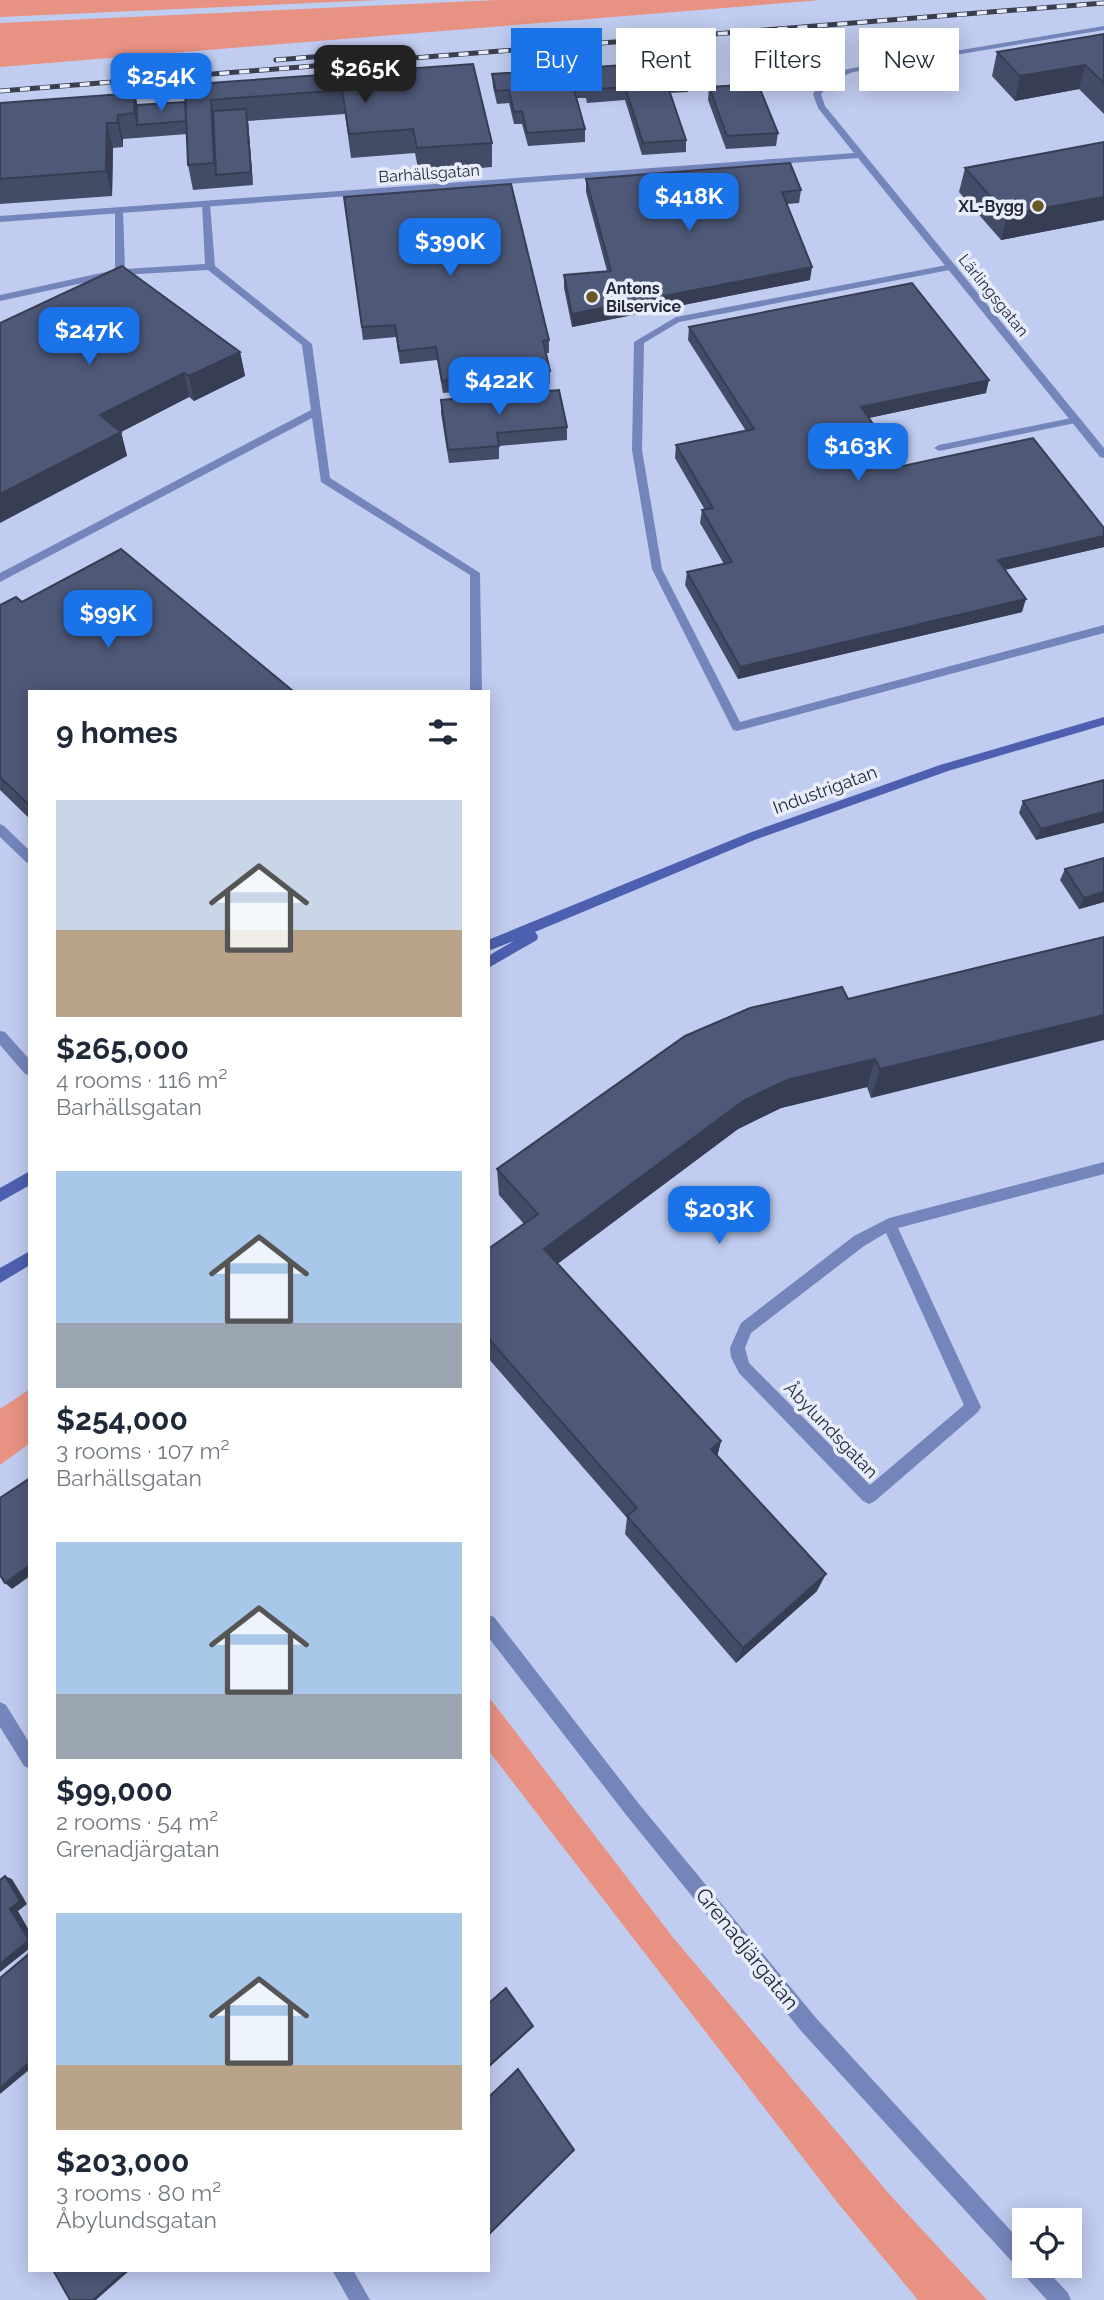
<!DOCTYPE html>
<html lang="en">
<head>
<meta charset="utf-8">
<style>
  body { margin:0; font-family:Raleway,sans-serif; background:#f2f2f3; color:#1f2937; height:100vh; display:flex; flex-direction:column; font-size:26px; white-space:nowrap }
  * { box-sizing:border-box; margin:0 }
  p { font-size:23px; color:#747a83 }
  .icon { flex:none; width:38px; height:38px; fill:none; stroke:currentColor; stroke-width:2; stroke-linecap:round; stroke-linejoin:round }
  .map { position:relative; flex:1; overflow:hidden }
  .sheet { position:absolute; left:28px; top:690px; width:462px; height:1582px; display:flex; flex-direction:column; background:#fff; border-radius:0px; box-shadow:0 4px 18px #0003 }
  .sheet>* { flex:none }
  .banner { position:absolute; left:511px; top:28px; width:486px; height:63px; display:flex; gap:14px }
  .controls { position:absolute; left:1012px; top:2208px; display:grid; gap:14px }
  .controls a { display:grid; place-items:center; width:70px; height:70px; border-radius:0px; background:#fff; box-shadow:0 4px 18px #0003; font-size:35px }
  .price { position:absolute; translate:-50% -60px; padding:0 16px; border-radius:14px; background:#1a73e8; color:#fff; font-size:23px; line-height:46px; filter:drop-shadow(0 2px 4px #0008) }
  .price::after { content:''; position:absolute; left:50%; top:42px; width:21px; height:16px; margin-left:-10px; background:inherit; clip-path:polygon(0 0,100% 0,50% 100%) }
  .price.current { background:#222; color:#fff }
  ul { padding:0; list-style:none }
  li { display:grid; align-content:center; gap:14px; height:371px; padding:0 28px }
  li span { display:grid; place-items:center; height:217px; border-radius:0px; color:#555 }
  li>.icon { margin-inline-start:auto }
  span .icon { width:126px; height:126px; fill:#fffc; stroke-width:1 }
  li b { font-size:30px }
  h2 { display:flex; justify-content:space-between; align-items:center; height:84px; padding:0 28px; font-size:30px }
  .chip { padding:0 24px; border-radius:0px; background:#fff; box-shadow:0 4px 18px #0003; font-size:24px; line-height:63px }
  .chip.current { background:#1a73e8; color:#fff }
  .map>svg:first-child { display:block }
  .green { fill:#e89283 }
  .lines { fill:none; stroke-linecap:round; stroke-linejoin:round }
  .service { fill:#7485bb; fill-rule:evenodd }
  .minor { fill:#7485bb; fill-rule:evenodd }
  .tertiary { fill:#7485bb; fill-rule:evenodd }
  .secondary { fill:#4c60af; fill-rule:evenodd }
  .rail-casing { stroke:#3a3f50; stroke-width:5 }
  .rail { stroke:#e8edfc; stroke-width:3.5; stroke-dasharray:10; stroke-linecap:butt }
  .wall { fill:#434c66 }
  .shaded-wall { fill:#373e53 }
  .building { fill:#4e5877; stroke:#373e53; stroke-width:2 }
  .poi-dot { fill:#695826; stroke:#e8edfc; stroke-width:2.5 }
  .labels { text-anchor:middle; stroke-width:7; stroke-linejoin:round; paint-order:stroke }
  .far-street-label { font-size:16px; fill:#252937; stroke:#e8edfc }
  .far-poi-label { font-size:16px; font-weight:bold; fill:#252937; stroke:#e8edfc; text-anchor:end }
  .street-label { font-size:18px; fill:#252937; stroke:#e8edfc }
  .near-street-label { font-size:21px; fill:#252937; stroke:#e8edfc }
</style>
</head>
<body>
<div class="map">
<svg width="1104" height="2300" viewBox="0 0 1104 2300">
  <rect width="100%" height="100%" fill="#c0ccf0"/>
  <g class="green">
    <polygon points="0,0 379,0 0,17"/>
    <polygon points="497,0 821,0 0,67 0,23"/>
    <polygon points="30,1389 30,1443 0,1465 0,1409"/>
    <polygon points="488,1696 671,1935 890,2195 987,2300 918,2300 837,2202 488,1750"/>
  </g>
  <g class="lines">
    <g class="service">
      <polygon points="206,201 210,204 215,266 312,344 330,478 480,573 482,691 470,691 470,575 321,482 312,418 0,582 0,573 311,410 302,345 208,270 120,275 0,301 0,295 115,270 115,210 119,207 123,210 125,269 205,264 202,204"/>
      <polygon points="952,264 957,267 955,269 679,322 644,343 642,450 662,569 740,722 1104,625 1104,633 737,731 733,730 652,569 632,450 634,342 676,317"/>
      <polygon points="1076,417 1081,420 1080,422 939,451 934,448 939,445"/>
      <polygon points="0,824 4,826 30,851 30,864 26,862 0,837"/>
    </g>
    <g class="minor">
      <path d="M1104,26V30L853,72L835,79L821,94L825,106L1104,448V458L1100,457L858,158L0,222V216L854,153L818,108L813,94C822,77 835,72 853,68Z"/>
      <path d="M1104,1162V1174L898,1228L981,1407L978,1412L875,1501L869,1504L863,1501L739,1373L731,1357L730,1348L741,1323L854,1236L889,1218ZM886,1233L964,1405L870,1485L749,1363L745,1348L751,1333L864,1246Z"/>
      <polygon points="0,1702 6,1705 30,1744 30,1769 24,1766 0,1727"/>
      <polygon points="332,2270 353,2270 370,2300 349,2300"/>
    </g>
    <g class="tertiary">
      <polygon points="0,1031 5,1032 30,1060 30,1076 25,1074 0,1045"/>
      <polygon points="488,1615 494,1617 639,1804 816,2018 1024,2245 1024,2266 1043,2266 1068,2293 1071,2300 1047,2300 802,2032 627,1816 488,1637"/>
    </g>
    <g class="secondary">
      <polygon points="1104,717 1104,725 948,771 757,839 535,932 538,936 537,940 488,968 488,956 514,941 488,951 488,940 749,833 940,765"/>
      <polygon points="30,1171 30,1185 0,1202 0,1188"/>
      <polygon points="30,1251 30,1265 0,1283 0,1268"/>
    </g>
    <defs>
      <g id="rail">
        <polyline points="276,60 408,49"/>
        <polyline points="0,91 1104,3"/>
      </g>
    </defs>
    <use href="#rail" class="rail-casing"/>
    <use href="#rail" class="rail"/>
  </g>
  <g class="wall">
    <polygon points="1104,34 1104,114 1079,89 1015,101 992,76 997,52"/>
    <polygon points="473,64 492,143 492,167 419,173 415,153 351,158 345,114 248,121 253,185 193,190 188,165 187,134 123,139 123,147 113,148 112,196 0,204 0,103 135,93 137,105 185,102 210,88"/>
    <polygon points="582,68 689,79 688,92 670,93 686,140 686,152 642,155 625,100 587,103 586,98 576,98 585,129 585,142 528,146 522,124 514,124 509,103 497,104 493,87 492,74 582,71"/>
    <polygon points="709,87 778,133 776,146 726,149 708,100"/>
    <polygon points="1104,142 1104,220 1001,240 959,192 965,168"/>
    <polygon points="586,179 801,190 799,203 787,204 810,280 572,327 564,288 564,275 607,271 586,192"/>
    <polygon points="344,197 549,340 549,353 546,353 550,371 550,384 443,393 437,360 400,364 396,337 363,340"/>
    <polygon points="0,323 240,352 245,376 194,401 189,397 121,432 127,456"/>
    <polygon points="689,327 986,393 869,418 903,466 1104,528 1104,547 1005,570 1022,612 738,679 685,585 687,572 724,564 700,523 702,510 705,510 675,458 676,445 746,431 688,340"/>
    <polygon points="441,400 567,427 567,440 499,446 499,459 449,463 441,413"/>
    <polygon points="22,602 30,691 30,819 0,790 0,605"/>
    <polygon points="1104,780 1036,840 1019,813 1023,801"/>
    <polygon points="1104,858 1104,902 1079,909 1060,880 1065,869"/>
    <polygon points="1104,937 871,1098 867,1087 781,1108 738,1129 557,1264 721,1441 717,1456 817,1591 736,1663 625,1534 627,1518 488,1358 488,1249 524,1224 499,1195 497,1169 848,999"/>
  </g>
  <g class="shaded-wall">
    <polygon points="1085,65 1079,89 1015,101 1020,76"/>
    <polygon points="135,93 140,118 137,125 139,138 134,113"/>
    <polygon points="211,100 215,124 216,175 214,163"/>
    <polygon points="246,109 248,121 253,185 251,172"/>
    <polygon points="118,115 123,139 123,147 117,123"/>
    <polygon points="107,123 113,148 112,196 106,171"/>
    <polygon points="1104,197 1104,220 1001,240 1007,215"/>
    <polygon points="812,267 810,280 572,327 572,314"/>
    <polygon points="240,352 245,376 194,401 189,376"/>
    <polygon points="184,373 189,397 121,432 127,456 0,523 0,494 100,415"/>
    <polygon points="989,380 986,393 859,420 861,407"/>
    <polygon points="1104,536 1104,547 994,572 998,560"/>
    <polygon points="1026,599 1022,612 738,679 740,667"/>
    <polygon points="1104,812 1104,823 1036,840 1041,829"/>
    <polygon points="1104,892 1104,902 1079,909 1084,898"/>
    <polygon points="1104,1015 1104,1040 871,1098 880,1069"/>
    <polygon points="875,1059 867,1087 781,1108 738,1129 544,1274 544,1249 743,1101 787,1080"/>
    <polygon points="721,1441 716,1461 711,1449"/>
    <polygon points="30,1565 30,1576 12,1589 5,1583"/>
    <polygon points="826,1574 817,1591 736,1663 743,1648"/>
    <polygon points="5,1876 12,1879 27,1904 18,1911 30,1932 30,1948 0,1972 0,1964 10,1909"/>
    <polygon points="533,2026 533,2027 488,2068 488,2067"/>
    <polygon points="30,2062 30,2069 0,2094 0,2088"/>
    <polygon points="127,2270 130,2270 96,2300 93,2300"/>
  </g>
  <g class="building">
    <polygon points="1104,34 1104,83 1085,65 1020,76 997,52"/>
    <polygon points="682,61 689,79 661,81 664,91 669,90 686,140 643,143 625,87 587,90 586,85 573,86 585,129 527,133 522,111 514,112 509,90 496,91 492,74 567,69 568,72 583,71 582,68"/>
    <polygon points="473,64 492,143 417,148 413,129 349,134 342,90 211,100 214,163 188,165 185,90 210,88 210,83"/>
    <polygon points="758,84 778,133 727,136 709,87"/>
    <polygon points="135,93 134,113 118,115 117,123 107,123 106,171 0,179 0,103"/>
    <polygon points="185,102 186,121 137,125 137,105"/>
    <polygon points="246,109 251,172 216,175 213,111"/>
    <polygon points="1104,142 1104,197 1007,215 965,168"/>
    <polygon points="790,163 801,190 782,192 812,267 572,314 564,275 611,271 586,179"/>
    <polygon points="511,184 549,340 543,341 550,371 442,381 436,347 399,351 395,325 362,327 344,197"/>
    <polygon points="122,266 240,352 189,376 184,373 100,415 121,432 0,494 0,323"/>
    <polygon points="912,283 989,380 861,407 903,466 1033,438 1104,528 1104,536 998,560 1026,599 740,667 687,572 732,562 702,510 713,508 676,445 754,429 689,327"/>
    <polygon points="559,390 567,427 497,433 499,446 448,450 441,400"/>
    <polygon points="121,549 293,691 30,691 30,806 0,777 0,605 16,597 22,602"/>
    <polygon points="1104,780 1104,812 1041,829 1023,801"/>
    <polygon points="1104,858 1104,892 1084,898 1065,869"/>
    <polygon points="1104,937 1104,1015 880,1069 875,1059 787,1080 743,1101 544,1249 721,1441 711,1449 826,1574 743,1648 627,1516 637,1508 488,1338 488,1249 538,1214 497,1169 685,1036 750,1008 842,987 848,999"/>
    <polygon points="30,1478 30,1565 5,1583 0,1575 0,1498"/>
    <polygon points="5,1876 20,1901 10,1909 29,1940 0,1964 0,1880"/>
    <polygon points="30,1953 30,2062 0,2088 0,1978"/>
    <polygon points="506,1988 533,2026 488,2067 488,2004"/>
    <polygon points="518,2069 574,2150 488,2235 488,2098"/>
    <polygon points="53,2270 127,2270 93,2300 70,2300"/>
  </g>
  <g class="poi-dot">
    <circle cx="1038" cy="206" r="7"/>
    <circle cx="592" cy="297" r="7"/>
  </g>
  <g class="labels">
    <g class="far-street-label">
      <text transform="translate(429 173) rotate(-4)" y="6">Barhällsgatan</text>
      <text transform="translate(994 295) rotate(51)" y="6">Lärlingsgatan</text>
    </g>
    <g class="far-poi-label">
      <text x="1024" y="212">XL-Bygg</text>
      <text x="606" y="294" text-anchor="start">Antons<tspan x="606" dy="18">Bilservice</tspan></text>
    </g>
    <g class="street-label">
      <text transform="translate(825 790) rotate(-20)" y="6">Industrigatan</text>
      <text transform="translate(831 1430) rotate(46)" y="6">Åbylundsgatan</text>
    </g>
    <g class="near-street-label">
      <text transform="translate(747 1949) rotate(51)" y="7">Grenadjärgatan</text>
    </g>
  </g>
</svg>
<div class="controls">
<a><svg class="icon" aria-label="locate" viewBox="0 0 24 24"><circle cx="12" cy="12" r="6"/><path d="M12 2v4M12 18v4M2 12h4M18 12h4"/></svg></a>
</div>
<b class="price current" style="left:365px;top:105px">$265K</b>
<b class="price" style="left:161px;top:113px">$254K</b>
<b class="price" style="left:689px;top:233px">$418K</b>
<b class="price" style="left:450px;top:278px">$390K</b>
<b class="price" style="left:89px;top:367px">$247K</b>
<b class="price" style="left:499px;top:417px">$422K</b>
<b class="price" style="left:858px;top:483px">$163K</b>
<b class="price" style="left:108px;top:650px">$99K</b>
<b class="price" style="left:719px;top:1246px">$203K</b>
<div class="banner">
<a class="chip current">Buy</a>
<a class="chip">Rent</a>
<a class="chip">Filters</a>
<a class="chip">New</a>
</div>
<section class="sheet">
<h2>9 homes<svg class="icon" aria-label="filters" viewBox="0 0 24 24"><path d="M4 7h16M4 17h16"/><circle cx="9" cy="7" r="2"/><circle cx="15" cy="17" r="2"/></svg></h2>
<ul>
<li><span style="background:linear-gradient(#c9d6e8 60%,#b9a48a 0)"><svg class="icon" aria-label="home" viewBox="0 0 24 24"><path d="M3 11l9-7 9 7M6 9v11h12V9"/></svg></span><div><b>$265,000</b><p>4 rooms · 116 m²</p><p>Barhällsgatan</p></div></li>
<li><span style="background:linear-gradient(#a9c7e8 70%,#9aa5b1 0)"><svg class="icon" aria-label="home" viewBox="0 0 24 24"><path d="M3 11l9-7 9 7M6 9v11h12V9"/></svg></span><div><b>$254,000</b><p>3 rooms · 107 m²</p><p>Barhällsgatan</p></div></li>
<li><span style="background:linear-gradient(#a9c7e8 70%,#9aa5b1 0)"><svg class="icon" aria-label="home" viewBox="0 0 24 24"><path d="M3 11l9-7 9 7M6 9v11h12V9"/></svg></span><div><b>$99,000</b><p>2 rooms · 54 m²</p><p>Grenadjärgatan</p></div></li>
<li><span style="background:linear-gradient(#a9c7e8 70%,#b9a48a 0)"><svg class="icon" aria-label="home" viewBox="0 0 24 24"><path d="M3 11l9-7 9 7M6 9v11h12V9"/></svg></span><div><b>$203,000</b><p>3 rooms · 80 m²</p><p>Åbylundsgatan</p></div></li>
</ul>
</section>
</div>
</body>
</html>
